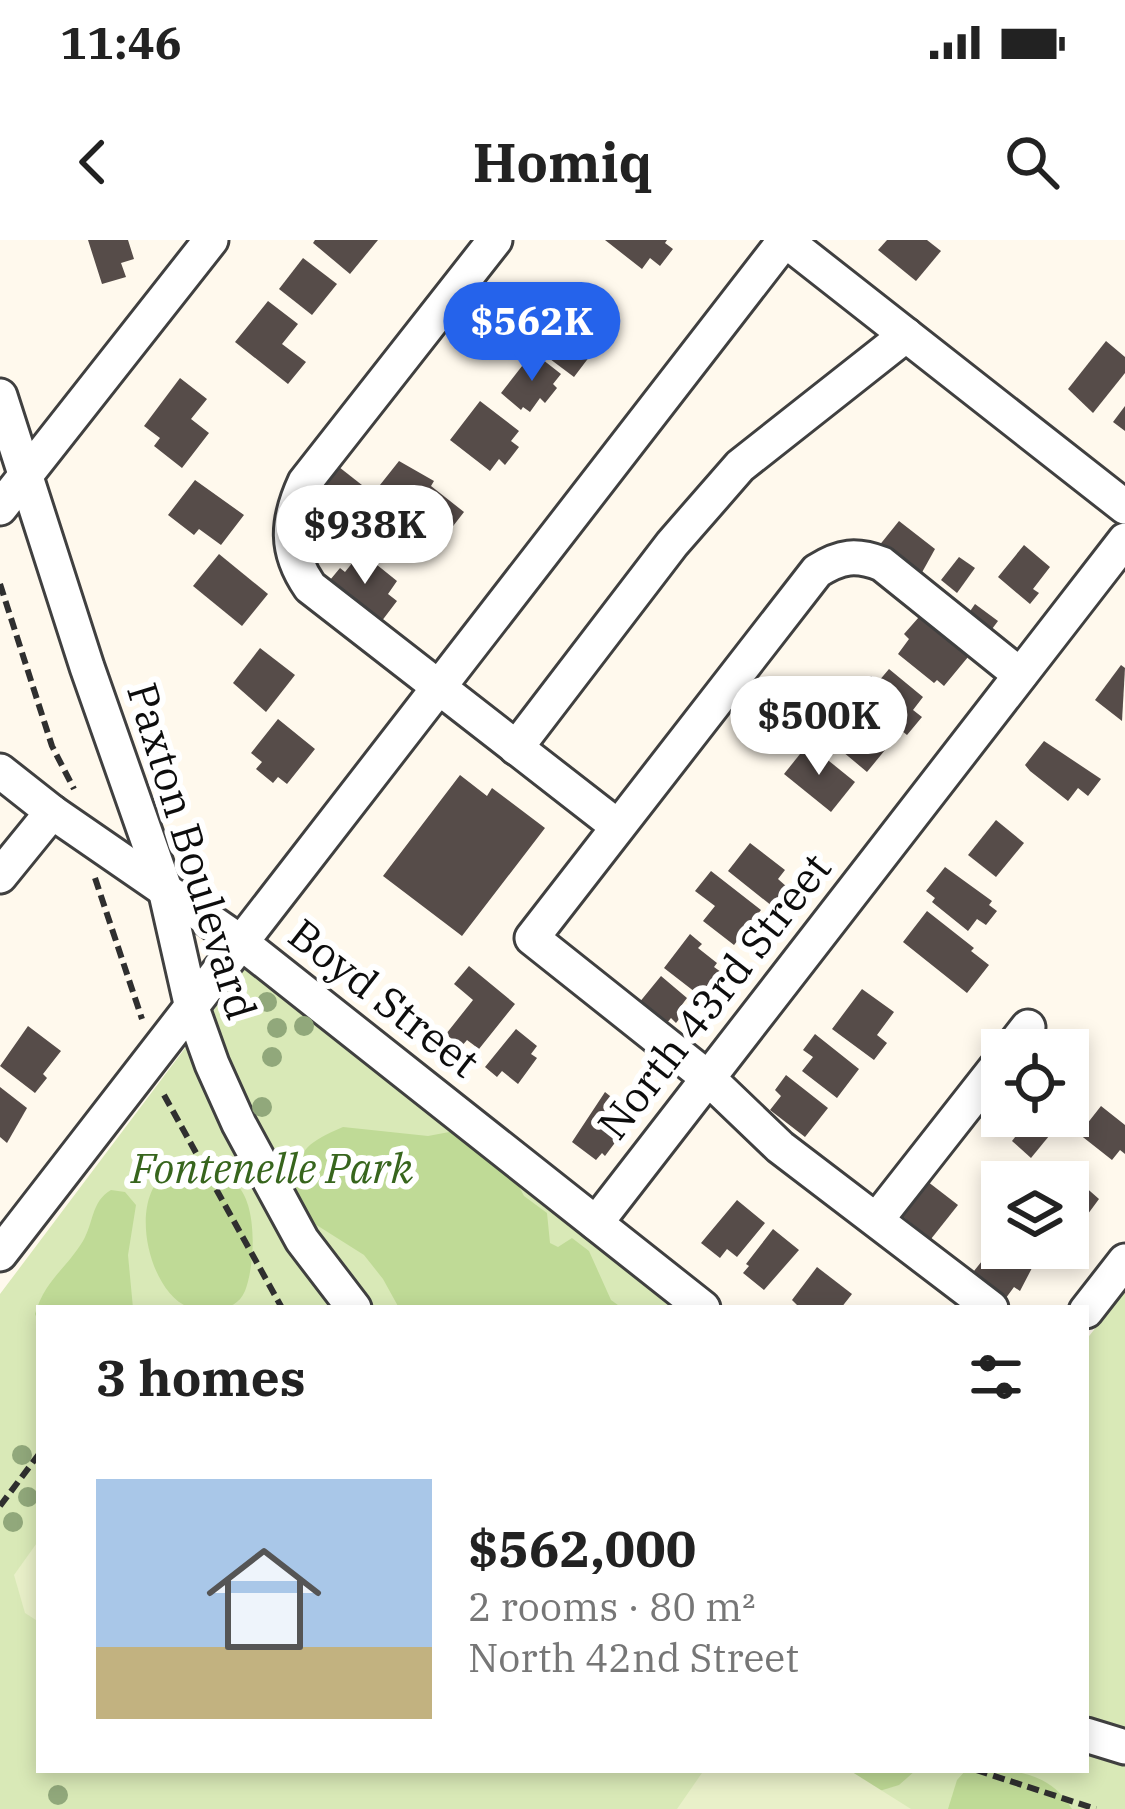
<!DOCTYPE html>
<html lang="en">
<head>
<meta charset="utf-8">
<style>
  body { margin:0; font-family:"IBM Plex Serif",serif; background:#f6f6f6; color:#222; height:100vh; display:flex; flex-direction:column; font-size:45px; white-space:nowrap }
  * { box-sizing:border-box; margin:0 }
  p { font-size:39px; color:#767676 }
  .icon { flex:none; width:66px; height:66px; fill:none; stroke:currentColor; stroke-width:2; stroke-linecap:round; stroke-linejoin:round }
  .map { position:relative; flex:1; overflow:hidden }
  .details { position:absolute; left:36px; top:1065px; width:1053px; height:468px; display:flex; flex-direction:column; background:#fff; border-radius:0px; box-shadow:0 6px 18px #0003 }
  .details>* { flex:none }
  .tools { position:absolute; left:981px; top:789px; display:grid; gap:24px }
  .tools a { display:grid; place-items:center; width:108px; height:108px; border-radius:0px; background:#fff; box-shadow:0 6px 18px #0003; font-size:60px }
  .price { position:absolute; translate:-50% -102px; padding:0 27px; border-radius:42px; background:#fff; color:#222; font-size:39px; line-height:78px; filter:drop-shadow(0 3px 6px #0008) }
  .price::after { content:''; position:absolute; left:50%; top:72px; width:36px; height:27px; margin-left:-18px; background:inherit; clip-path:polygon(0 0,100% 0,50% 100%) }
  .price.active { background:#2563eb; color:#fff }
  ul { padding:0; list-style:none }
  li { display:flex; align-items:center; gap:36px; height:300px; padding:0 60px }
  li+li { border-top:3px solid #e0e0e0 }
  li span { display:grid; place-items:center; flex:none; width:336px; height:240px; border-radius:0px; color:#555 }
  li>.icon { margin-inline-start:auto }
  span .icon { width:144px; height:144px; fill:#fffc; stroke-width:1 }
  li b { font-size:51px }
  h2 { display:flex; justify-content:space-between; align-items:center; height:144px; padding:0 60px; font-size:51px }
  .status { display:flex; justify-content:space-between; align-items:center; height:84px; padding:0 60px; background:#fff; direction:ltr }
  .status svg { height:33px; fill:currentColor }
  header { display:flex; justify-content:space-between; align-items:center; height:156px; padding:0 60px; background:#fff; font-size:54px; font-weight:700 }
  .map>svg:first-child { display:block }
  .green { fill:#d9e9b7 }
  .forest { fill:#bfda96 }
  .pitch { fill:#e9f0c9 }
  .building { fill:#564c49 }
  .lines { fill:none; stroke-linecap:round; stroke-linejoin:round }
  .minor-casing { stroke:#404040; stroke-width:39 }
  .path { stroke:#2f2f2f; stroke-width:6; stroke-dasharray:12 6; stroke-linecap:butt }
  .minor { stroke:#fff; stroke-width:33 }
  .tree { fill:#91a87b }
  .labels { text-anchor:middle; stroke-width:12; stroke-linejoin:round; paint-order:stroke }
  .street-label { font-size:42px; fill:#0d0d0d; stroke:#fff }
  .park-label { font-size:42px; font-style:italic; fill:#37651d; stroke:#fff }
</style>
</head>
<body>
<div class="status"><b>11:46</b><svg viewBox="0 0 49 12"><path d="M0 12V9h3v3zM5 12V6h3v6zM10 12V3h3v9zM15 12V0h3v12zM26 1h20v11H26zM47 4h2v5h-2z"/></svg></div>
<header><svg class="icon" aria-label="back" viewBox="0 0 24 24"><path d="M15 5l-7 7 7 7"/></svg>Homiq<svg class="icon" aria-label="search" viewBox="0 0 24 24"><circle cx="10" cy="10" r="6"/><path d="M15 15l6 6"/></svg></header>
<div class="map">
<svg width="1125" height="1569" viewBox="0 0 1125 1569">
  <rect width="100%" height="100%" fill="#fff9ed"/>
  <polygon class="green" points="246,727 679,1068 39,1068 39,1530 1086,1530 1086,1100 1125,1050 1125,1569 0,1569 0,1054"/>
  <g class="forest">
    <path d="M343,887L428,896L460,890L507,923L524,956L547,973L550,1003L558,1007L572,998L589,1011L611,1060L622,1068H399L383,1039L364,1015L307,979L288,945C301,908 308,902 343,887Z"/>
    <path d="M195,927C210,931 225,934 237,945C258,966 255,1025 245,1051C239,1064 230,1068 216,1068C208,1068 196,1070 188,1067C148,1051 127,957 168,932C175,928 187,928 195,927Z"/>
    <path d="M111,950L125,952L136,965L128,1015L133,1068H39V1084L35,1074C45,1040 66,1029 83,1001C94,982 91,962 111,950Z"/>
    <polygon points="804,1530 916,1530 899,1545 863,1556"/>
    <path d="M966,1530C1009,1530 1047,1528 1072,1569H948L957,1540Z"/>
  </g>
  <g class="pitch">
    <polygon points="39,1300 39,1382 25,1373 14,1335"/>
    <polygon points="704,1530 849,1530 911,1569 677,1569"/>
  </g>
  <g class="building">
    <polygon points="88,0 128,0 134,19 121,23 126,37 102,44"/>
    <polygon points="315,0 378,0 350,34 313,3"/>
    <polygon points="605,0 667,0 665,3 673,9 660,26 650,18 642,29"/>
    <polygon points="887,0 927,0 941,11 916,41 878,10"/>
    <polygon points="303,18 337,44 312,75 279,49"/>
    <polygon points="558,60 597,90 588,101 596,108 574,137 526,101"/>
    <polygon points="268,61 298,84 282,104 306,122 288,144 235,102"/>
    <polygon points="1106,101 1125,117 1125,133 1093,173 1068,149"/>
    <polygon points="533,112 561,134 553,144 557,148 545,163 540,158 530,172 523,167 521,170 501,153"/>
    <polygon points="180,138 207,159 191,179 209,193 182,228 154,206 160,198 144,186"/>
    <polygon points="480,161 519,191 511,201 519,207 505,225 499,219 490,231 450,200"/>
    <polygon points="1125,166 1125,191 1113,182"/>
    <polygon points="399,221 434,241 431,246 464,272 450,290 441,283 433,293 376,250"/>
    <polygon points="339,227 367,249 347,273 320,252"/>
    <polygon points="195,240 244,275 221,305 199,289 194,295 168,275"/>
    <polygon points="329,268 353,287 332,312 309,292"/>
    <polygon points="899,281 935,309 915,345 874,312"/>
    <polygon points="1024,305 1050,327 1033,349 1039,353 1030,364 998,337"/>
    <polygon points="361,312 397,341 388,354 397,361 381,382 325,346 340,328 345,332"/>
    <polygon points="219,314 268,354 242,386 193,346"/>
    <polygon points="959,317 975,328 957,353 941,340"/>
    <polygon points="975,364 998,381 986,397 964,380"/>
    <polygon points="919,377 968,417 944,446 937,440 934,443 898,414 909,399 904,394"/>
    <polygon points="260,408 295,435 266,472 233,443"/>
    <polygon points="1121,425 1125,428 1122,481 1095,460"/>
    <polygon points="889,429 923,457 913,470 922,477 907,495 856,454 871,436 878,442"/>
    <polygon points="846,455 892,493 881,506 885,510 867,532 824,496 841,476 833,470"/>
    <polygon points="278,479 315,509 287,544 278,537 273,543 256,529 262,522 251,513"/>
    <polygon points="1044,501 1101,539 1088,556 1078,548 1068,561 1030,531 1025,525"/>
    <polygon points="808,504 855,542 831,572 784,534"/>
    <polygon points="460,535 487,556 492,548 545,588 462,696 383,636"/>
    <polygon points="996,580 1024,603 996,637 968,615"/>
    <polygon points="750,603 785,630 778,639 787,647 772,666 728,631"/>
    <polygon points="945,627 992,661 989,665 997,671 986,685 977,679 968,691 932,662 935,658 926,651"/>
    <polygon points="711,631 761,670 734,705 703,681 715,666 695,651"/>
    <polygon points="927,671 974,708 971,711 989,725 967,753 903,702"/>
    <polygon points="690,694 702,704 698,708 717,723 714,727 721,732 705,753 699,748 695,752 664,728"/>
    <polygon points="469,726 515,764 479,809 467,800 461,807 446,794 473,760 454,744"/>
    <polygon points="661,736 687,758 678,770 683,774 676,783 671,778 661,790 634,769"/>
    <polygon points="862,749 894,772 877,795 887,803 874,820 832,789"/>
    <polygon points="28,786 61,811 43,834 47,838 35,853 0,826"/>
    <polygon points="516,789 537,806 531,814 537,818 518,844 502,831 497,837 485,827"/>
    <polygon points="815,794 859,829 837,858 802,831 813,817 803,810"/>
    <polygon points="786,835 828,868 805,897 770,870 781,856 775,850"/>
    <polygon points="0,847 27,868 7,903 0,897"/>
    <polygon points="605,852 635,876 605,916 602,913 596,920 572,902"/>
    <polygon points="1101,866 1125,885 1125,914 1120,910 1112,920 1079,894"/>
    <polygon points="1029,879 1049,896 1031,918 1012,901"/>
    <polygon points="992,923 1012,938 1002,942 1002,951 982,936"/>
    <polygon points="1058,923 1099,959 1082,982 1068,975 1068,942 1043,942"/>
    <polygon points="923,938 958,965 931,999 897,972"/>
    <polygon points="737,960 765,983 737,1017 727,1009 720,1018 701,1003"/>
    <polygon points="773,989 799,1010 764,1050 743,1033 749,1026 746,1024"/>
    <polygon points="998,1001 1002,1008 1032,1028 1020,1051 1014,1047 1003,1062 970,1036"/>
    <polygon points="817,1027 852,1054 841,1068 800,1068 792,1060"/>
  </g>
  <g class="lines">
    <defs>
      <g id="minor">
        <path d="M495,0L305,242C287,281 285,311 310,347L617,586"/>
        <polyline points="0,156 87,427 165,649 192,768 212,824 239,884 302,1000 354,1068"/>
        <polyline points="0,268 211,0"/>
        <polyline points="516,508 672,304 740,226 906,95"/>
        <polyline points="0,531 52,572 242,703 703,1068"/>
        <polyline points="0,636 52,572"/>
        <polyline points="1010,810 1028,787"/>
        <polyline points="878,978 1002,820"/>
        <polyline points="596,983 1125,300"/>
        <polyline points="0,1014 785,0 1125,267"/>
        <path d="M991,1068L780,907L708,838L532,698L817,331C841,316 856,314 882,324L1020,435"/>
        <polyline points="1086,1071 1125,1021"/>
        <polyline points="1086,1495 1125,1507"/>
      </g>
    </defs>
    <use href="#minor" class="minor-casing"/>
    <g class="path">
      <polyline points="0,344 52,506 74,549"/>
      <polyline points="95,638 142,779"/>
      <polyline points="164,855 282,1068"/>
      <polyline points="0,1266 39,1214"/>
      <polyline points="976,1530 1096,1569"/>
    </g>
    <use href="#minor" class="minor"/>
  </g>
  <g class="tree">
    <circle cx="267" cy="762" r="10"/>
    <circle cx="304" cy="786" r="10"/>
    <circle cx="277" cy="788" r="10"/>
    <circle cx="272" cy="817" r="10"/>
    <circle cx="262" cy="867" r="10"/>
    <circle cx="22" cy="1215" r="10"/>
    <circle cx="28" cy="1257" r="10"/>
    <circle cx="13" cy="1282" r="10"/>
    <circle cx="58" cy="1555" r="10"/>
  </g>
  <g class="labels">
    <g class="street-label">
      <text transform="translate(192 611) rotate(73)" y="15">Paxton Boulevard</text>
      <text transform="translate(714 756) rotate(-52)" y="15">North 43rd Street</text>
      <text transform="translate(384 758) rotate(38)" y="15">Boyd Street</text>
    </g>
    <g class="park-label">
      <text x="272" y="943">Fontenelle Park</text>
    </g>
  </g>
</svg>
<div class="tools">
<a><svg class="icon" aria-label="locate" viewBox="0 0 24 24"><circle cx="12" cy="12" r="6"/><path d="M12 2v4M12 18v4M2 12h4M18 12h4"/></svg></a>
<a><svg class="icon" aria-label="layers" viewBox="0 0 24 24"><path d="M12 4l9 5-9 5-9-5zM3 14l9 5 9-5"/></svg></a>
</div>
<b class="price active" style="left:532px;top:144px">$562K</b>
<b class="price" style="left:365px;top:347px">$938K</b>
<b class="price" style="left:819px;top:538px">$500K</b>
<section class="details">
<h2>3 homes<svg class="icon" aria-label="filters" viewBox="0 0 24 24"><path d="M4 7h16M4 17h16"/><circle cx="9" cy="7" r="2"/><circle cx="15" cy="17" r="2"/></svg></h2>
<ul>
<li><span style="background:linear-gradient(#a9c7e8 70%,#c2b280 0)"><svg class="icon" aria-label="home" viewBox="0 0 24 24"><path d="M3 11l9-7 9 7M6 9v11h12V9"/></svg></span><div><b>$562,000</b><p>2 rooms · 80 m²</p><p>North 42nd Street</p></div></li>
</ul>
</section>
</div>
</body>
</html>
